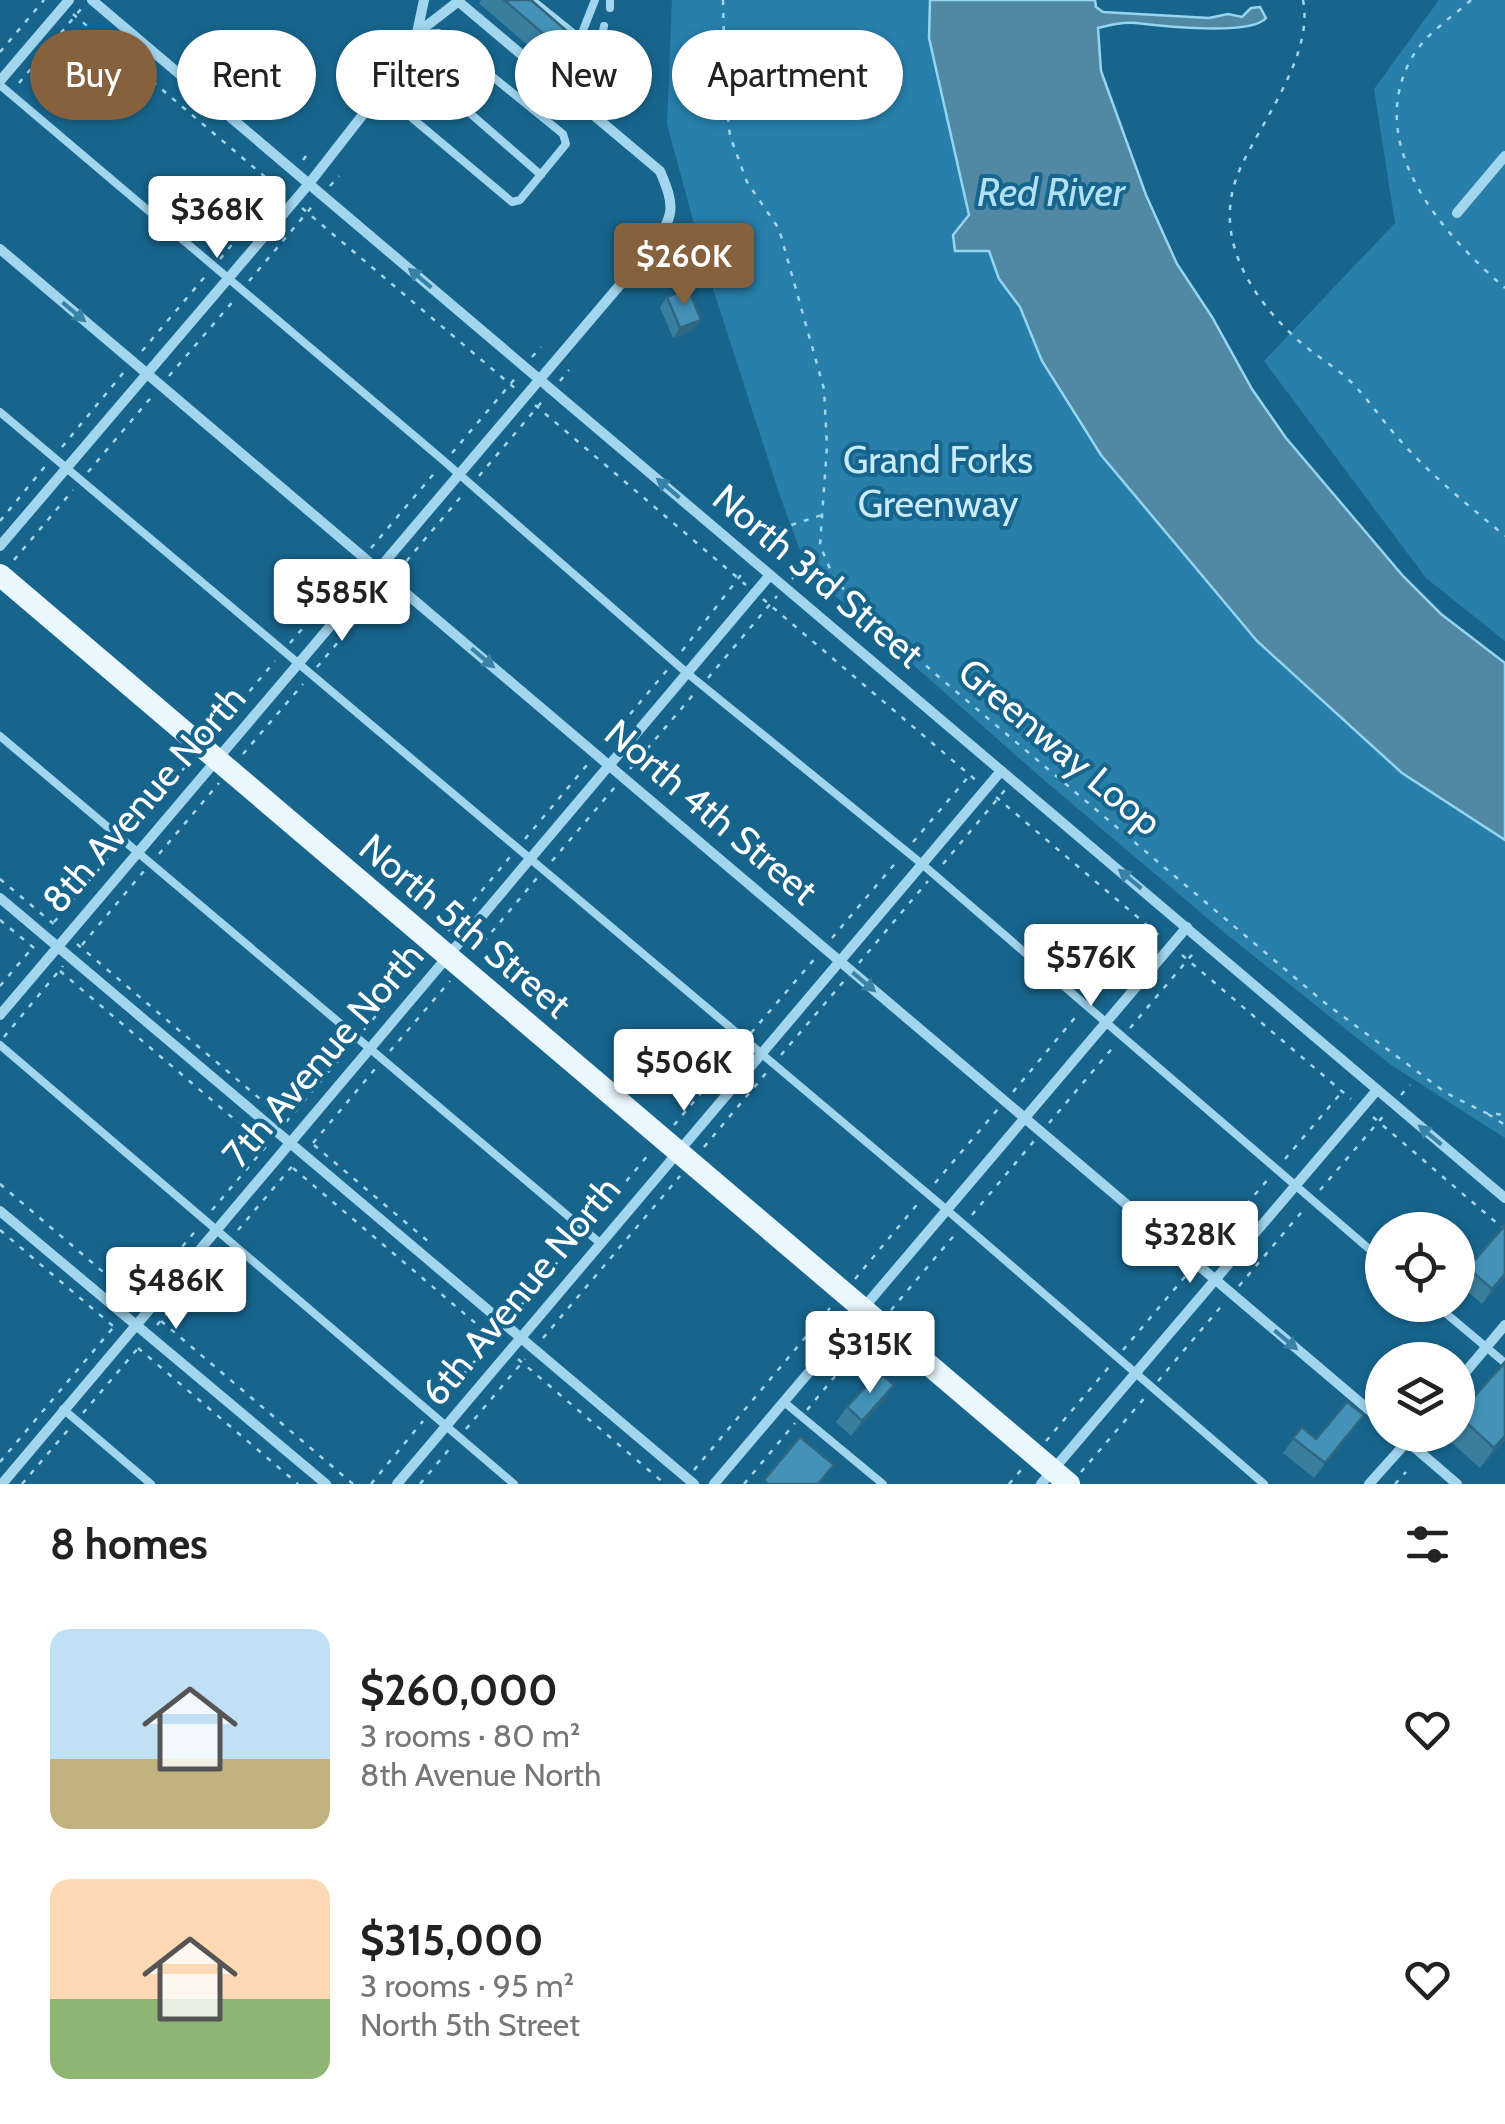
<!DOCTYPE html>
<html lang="en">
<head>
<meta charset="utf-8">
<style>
  body { margin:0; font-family:Cabin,sans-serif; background:#f2f2f2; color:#222; height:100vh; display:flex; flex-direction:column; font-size:38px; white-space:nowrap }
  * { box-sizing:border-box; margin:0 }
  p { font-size:32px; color:#767676 }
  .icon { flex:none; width:55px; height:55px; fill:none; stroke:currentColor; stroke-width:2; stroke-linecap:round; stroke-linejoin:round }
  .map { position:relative; height:1484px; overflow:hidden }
  .panel { display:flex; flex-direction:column; background:#fff; flex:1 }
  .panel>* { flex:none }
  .guide { position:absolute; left:30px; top:30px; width:1000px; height:90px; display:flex; gap:20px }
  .fabs { position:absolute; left:1365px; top:1212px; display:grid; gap:20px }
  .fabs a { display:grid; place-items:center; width:110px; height:110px; border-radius:50%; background:#fff; box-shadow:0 2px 8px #0004; font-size:50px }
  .price { position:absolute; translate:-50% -85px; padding:0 22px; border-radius:10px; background:#fff; color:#222; font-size:32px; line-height:65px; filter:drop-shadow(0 2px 5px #0008) }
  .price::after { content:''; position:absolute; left:50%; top:60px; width:30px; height:22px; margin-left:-15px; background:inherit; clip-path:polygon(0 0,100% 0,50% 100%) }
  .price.current { background:#85613e; color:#fff }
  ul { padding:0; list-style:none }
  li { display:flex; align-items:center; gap:30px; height:250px; padding:0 50px }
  li span { display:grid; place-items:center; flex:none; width:280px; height:200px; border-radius:20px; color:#555 }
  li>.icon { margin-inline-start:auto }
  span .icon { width:120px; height:120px; fill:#fffc; stroke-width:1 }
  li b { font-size:42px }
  h2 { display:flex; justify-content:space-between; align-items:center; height:120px; padding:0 50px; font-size:42px }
  .pill { padding:0 35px; border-radius:45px; background:#fff; box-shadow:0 2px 8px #0004; font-size:35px; line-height:90px }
  .pill.current { background:#85613e; color:#fff }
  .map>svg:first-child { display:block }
  .green { fill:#277faa }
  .water { fill:#5189a4; stroke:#95d5f2; stroke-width:2.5 }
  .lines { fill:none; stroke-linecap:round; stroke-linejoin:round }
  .path { stroke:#a2d6ef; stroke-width:2.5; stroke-dasharray:5 8; stroke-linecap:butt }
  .service { stroke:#a2d6ef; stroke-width:8 }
  .minor { stroke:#a2d6ef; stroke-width:10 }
  .primary { stroke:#eaf7ff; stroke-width:22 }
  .wall { fill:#3a7e9e }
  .shaded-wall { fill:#306681 }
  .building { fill:#4492b8; stroke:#306681; stroke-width:2.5 }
  .oneway { fill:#3a81a6 }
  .labels { text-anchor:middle; stroke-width:8; stroke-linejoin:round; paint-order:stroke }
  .park-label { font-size:38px; fill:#c9ebfb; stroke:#17658d }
  .street-label { font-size:38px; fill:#fff; stroke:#17658d }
  .water-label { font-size:40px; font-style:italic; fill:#b2e1f6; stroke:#17658d }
</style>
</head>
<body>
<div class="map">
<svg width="1505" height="1484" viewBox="0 0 1505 1484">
  <rect width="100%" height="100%" fill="#17658d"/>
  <g class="green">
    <polygon points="672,0 930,0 929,38 969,216 954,234 989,250 999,279 1020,307 1505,839 1505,1138 1391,1065 1226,934 1045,781 808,572 779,493 704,261 667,124"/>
    <polygon points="1439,0 1505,0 1505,641 1426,578 1264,361 1395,223 1374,89"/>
  </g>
  <path class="water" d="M930,0H1095L1096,7L1103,12L1209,18L1228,14L1242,17L1251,8L1260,7L1266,18C1251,36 1161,26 1136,23C1124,22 1109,25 1098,28L1101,71L1146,195L1177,264L1212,317L1252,389L1286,438L1403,576L1441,614L1505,663V840L1402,773L1257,641L1101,455L1042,361L1020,307L999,279L989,251H955L953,235L969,215L929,38Z"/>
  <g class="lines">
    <g class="path">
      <polyline points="723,0 725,89 730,136 747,182 779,229 824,389 827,446 820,545 835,581 933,672 1325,1003 1446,1093 1486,1113 1505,1115"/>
      <path d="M1303,0C1314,55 1262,120 1240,169C1210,236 1251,298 1300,342C1317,357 1338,368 1354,385C1370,402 1383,421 1398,438C1429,474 1468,505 1505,536"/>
      <path d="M1471,0C1450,19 1425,34 1411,59C1364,147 1443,234 1505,288"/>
      <polyline points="73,14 284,193"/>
      <polyline points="0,52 44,0"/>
      <polyline points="19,83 81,9"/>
      <polyline points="303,160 310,151"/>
      <polyline points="330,186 339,176"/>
      <polyline points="302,208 517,390"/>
      <polyline points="220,259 285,181"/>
      <polyline points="249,281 315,203"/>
      <polyline points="142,351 208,273"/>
      <polyline points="532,357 541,347"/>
      <polyline points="169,376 235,299"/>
      <polyline points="560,381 569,370"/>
      <polyline points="535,405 746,585"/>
      <polyline points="62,447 124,372"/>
      <polyline points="452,453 518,375"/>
      <polyline points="88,472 154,394"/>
      <polyline points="479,476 545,398"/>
      <polyline points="0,521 47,464"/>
      <polyline points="371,548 437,470"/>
      <polyline points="762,548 776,530 822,515"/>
      <polyline points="14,560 73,490"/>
      <polyline points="398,571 464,493"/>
      <polyline points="792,579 801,569"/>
      <polyline points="763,599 978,782"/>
      <polyline points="290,643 356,566"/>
      <polyline points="682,651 744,571"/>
      <polyline points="317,667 383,589"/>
      <polyline points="708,678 777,596"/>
      <polyline points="216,731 275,661"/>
      <polyline points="605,744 668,669"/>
      <polyline points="243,754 303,684"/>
      <polyline points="630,769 693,695"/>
      <polyline points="996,797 1161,937"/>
      <polyline points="132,830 191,760"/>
      <polyline points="525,839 587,765"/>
      <polyline points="913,842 969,776"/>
      <polyline points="159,854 219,783"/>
      <polyline points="552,861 615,787"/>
      <polyline points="943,864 1005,790"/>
      <polyline points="0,879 56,926"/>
      <polyline points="0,920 39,952"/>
      <polyline points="54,922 117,848"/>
      <polyline points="448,931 510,857"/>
      <polyline points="832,938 898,860"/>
      <polyline points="77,944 285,1120"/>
      <polyline points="82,945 144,871"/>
      <polyline points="475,952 537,878"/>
      <polyline points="1182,955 1351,1099"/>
      <polyline points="859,963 928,881"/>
      <polyline points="60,971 267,1147"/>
      <polyline points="0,986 33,947"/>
      <polyline points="1093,996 1149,929"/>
      <polyline points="1130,1028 1196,950"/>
      <polyline points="364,1030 423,960"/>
      <polyline points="751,1033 817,956"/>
      <polyline points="4,1037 63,966"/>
      <polyline points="390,1051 450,981"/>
      <polyline points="781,1055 844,981"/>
      <polyline points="1013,1092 1078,1014"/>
      <polyline points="1401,1095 1410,1085"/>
      <polyline points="1488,1114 1505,1125"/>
      <polyline points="1373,1117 1505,1230"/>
      <polyline points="286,1122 349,1048"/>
      <polyline points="1049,1123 1115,1045"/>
      <polyline points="674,1125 740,1047"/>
      <polyline points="313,1143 375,1069"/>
      <polyline points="314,1145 430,1243"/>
      <polyline points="704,1147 767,1072"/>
      <polyline points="1285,1159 1341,1093"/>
      <polyline points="293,1168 500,1344"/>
      <polyline points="935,1183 998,1109"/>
      <polyline points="0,1184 136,1300"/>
      <polyline points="1320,1190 1386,1113"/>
      <polyline points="212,1210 268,1144"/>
      <polyline points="972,1215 1034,1141"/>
      <polyline points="593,1221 649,1154"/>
      <polyline points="0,1230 113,1326"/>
      <polyline points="238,1230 294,1164"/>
      <polyline points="1204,1254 1270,1177"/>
      <polyline points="855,1279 920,1201"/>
      <polyline points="1239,1286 1305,1208"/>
      <polyline points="132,1306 198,1228"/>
      <polyline points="891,1310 957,1232"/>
      <polyline points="512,1316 578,1238"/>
      <polyline points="161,1321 353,1484"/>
      <polyline points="157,1325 223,1248"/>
      <polyline points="543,1338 680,1176"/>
      <polyline points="138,1348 298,1484"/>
      <polyline points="1123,1350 1189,1272"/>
      <polyline points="518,1359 665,1484"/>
      <polyline points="1158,1381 1224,1303"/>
      <polyline points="438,1404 498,1334"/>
      <polyline points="807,1410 866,1339"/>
      <polyline points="83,1413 139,1347"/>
      <polyline points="466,1429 525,1359"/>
      <polyline points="1046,1441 1109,1367"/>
      <polyline points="0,1462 117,1323"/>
      <polyline points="694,1470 830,1308"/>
      <polyline points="1081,1472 1147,1395"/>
      <polyline points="22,1484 68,1430"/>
      <polyline points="371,1484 423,1421"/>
      <polyline points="420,1484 451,1447"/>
      <polyline points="744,1484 795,1423"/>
      <polyline points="1009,1484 1021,1470"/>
      <polyline points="1395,1484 1406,1472"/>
    </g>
    <g class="service">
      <polyline points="532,0 598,53"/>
      <polyline points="610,0 610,8"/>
      <polyline points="580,38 595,0"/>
      <polyline points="434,82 541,175"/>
      <polyline points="0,85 444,461 687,673 922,864 1382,1260"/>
      <polyline points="381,92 512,202 520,200 566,144 563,134 439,33 416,34"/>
      <polyline points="407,114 460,50"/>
      <polyline points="597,118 598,53 604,26"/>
      <polyline points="0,412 947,1210 1264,1484"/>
      <polyline points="0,736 600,1243"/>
      <polyline points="0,1045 514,1484"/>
      <polyline points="1436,1305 1505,1363"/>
      <polyline points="784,1402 883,1484"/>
      <polyline points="63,1409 151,1484"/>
    </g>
    <g class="minor">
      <polyline points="92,0 1505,1198"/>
      <polyline points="417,33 424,0"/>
      <polyline points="0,81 69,0"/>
      <polyline points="1457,213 1505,156"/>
      <polyline points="0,249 1382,1421"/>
      <polyline points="0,546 308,185 393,76 416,34 460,0"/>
      <polyline points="0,898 694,1484"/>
      <path d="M0,1015L653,246C675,215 675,206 660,171L459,2"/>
      <polyline points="0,1211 326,1484"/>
      <polyline points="1458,1381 1505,1325"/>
      <polyline points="1400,1435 1457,1484"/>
      <polyline points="2,1484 770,575"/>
      <polyline points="397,1484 1001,771"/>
      <polyline points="714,1484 1187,927"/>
      <polyline points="1041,1484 1377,1090"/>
      <polyline points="1369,1484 1413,1435"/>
    </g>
    <polyline class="primary" points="0,575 1069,1484"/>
  </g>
  <g class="wall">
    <polygon points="481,0 531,0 592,53 570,82 479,3"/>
    <polygon points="667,297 694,330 673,338 660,307"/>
    <polygon points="1468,1268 1505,1277 1482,1304 1458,1283"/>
    <polygon points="1505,1362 1505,1440 1480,1468 1443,1435 1458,1435 1458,1415"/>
    <polygon points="894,1385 884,1400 851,1436 836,1422 847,1407"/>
    <polygon points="1302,1427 1316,1439 1353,1430 1314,1478 1283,1453"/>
  </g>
  <g class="shaded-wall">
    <polygon points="701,320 694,330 673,338 680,328"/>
    <polygon points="1505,1274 1505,1277 1482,1304 1492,1289"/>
    <polygon points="894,1385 884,1400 851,1436 862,1421"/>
    <polygon points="1364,1415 1353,1430 1314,1478 1325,1463"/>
    <polygon points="1505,1436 1505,1440 1480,1468 1494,1448"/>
  </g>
  <g class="building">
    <polygon points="504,0 531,0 592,53 581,66"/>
    <polygon points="688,288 701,320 680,328 667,297"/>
    <polygon points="1505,1225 1505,1274 1492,1289 1468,1268"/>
    <polygon points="1505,1362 1505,1436 1494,1448 1458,1415"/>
    <polygon points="879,1372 894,1385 862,1421 847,1407"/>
    <polygon points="1347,1402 1364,1415 1325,1463 1293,1438 1302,1427 1316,1439"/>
    <polygon points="800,1437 834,1465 818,1484 768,1484 764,1480"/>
  </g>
  <defs><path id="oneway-solid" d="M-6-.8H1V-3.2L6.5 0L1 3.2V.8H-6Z" transform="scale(2.5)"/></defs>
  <g class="oneway">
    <use href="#oneway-solid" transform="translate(420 278) rotate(-140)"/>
    <use href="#oneway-solid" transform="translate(74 312) rotate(40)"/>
    <use href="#oneway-solid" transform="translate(668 488) rotate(-140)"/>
    <use href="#oneway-solid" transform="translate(483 658) rotate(40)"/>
    <use href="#oneway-solid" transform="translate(1130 879) rotate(-140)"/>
    <use href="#oneway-solid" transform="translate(864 982) rotate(40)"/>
    <use href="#oneway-solid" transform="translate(1430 1135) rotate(-140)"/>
    <use href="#oneway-solid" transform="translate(1286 1340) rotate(40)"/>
  </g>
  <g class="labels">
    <g class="park-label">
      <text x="938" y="473">Grand Forks<tspan x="938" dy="44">Greenway</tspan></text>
    </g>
    <g class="street-label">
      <text transform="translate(818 576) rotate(40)" y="13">North 3rd Street</text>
      <text transform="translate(1060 747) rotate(40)" y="13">Greenway Loop</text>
      <text transform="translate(144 799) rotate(-49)" y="13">8th Avenue North</text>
      <text transform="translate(711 812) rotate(40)" y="13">North 4th Street</text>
      <text transform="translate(465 926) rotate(40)" y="13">North 5th Street</text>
      <text transform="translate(323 1055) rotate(-49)" y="13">7th Avenue North</text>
      <text transform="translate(521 1291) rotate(-50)" y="13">6th Avenue North</text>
    </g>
    <g class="water-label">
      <text x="1051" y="206">Red River</text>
    </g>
  </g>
</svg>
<div class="fabs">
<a><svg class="icon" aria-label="locate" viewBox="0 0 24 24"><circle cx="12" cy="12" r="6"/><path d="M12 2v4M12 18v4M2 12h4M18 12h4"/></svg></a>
<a><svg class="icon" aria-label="layers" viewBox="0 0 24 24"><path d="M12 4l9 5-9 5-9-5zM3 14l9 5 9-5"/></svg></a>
</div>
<b class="price" style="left:217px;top:261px">$368K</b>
<b class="price current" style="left:684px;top:308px">$260K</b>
<b class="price" style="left:342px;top:644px">$585K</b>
<b class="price" style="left:1091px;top:1009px">$576K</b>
<b class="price" style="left:684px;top:1114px">$506K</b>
<b class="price" style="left:1190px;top:1286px">$328K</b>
<b class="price" style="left:176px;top:1332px">$486K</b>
<b class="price" style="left:870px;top:1396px">$315K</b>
<div class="guide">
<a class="pill current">Buy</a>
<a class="pill">Rent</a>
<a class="pill">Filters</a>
<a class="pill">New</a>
<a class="pill">Apartment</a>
</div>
</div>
<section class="panel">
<h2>8 homes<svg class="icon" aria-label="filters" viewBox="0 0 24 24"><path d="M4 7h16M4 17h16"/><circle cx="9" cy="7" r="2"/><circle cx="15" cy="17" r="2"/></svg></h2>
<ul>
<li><span style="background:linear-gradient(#bfe0f5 65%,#c2b280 0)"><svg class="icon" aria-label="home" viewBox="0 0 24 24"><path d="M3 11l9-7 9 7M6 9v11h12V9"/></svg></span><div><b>$260,000</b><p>3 rooms · 80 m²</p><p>8th Avenue North</p></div><svg class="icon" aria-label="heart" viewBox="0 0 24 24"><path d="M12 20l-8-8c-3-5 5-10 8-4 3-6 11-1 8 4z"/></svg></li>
<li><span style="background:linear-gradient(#ffd9b3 60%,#8fb573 0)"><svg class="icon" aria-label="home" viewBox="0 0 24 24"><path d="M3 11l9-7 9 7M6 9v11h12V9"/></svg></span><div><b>$315,000</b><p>3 rooms · 95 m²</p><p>North 5th Street</p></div><svg class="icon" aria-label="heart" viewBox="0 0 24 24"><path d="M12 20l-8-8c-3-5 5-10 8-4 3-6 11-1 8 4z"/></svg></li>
</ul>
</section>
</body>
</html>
